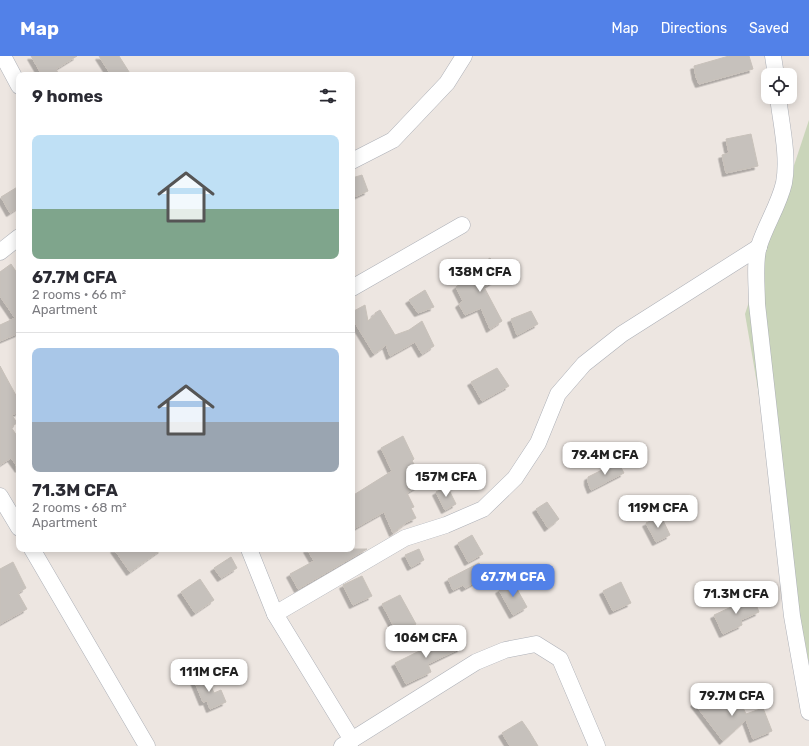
<!DOCTYPE html>
<html lang="en">
<head>
<meta charset="utf-8">
<style>
  body { margin:0; font-family:Rubik,sans-serif; background:#f2f2f3; color:#2b2b33; height:100vh; display:flex; flex-direction:column; font-size:15px; white-space:nowrap }
  * { box-sizing:border-box; margin:0 }
  p { font-size:13px; color:#7c7c81 }
  .icon { flex:none; width:22px; height:22px; fill:none; stroke:currentColor; stroke-width:2; stroke-linecap:round; stroke-linejoin:round }
  .map { position:relative; flex:1; overflow:hidden }
  .panel { position:absolute; left:16px; top:16px; width:339px; height:480px; display:flex; flex-direction:column; background:#fff; border-radius:8px; box-shadow:0 2px 10px #0003 }
  .panel>* { flex:none }
  .fabs { position:absolute; left:761px; top:12px; display:grid; gap:8px }
  .fabs a { display:grid; place-items:center; width:36px; height:36px; border-radius:8px; background:#fff; box-shadow:0 2px 10px #0003; font-size:20px }
  .price { position:absolute; translate:-50% -34px; padding:0 9px; border-radius:8px; background:#fff; color:#222; font-size:13px; line-height:26px; filter:drop-shadow(0 1px 2px #0008) }
  .price::after { content:''; position:absolute; left:50%; top:24px; width:12px; height:9px; margin-left:-6px; background:inherit; clip-path:polygon(0 0,100% 0,50% 100%) }
  .price.selected { background:#5281e8; color:#fff }
  ul { padding:0; list-style:none }
  li { display:grid; align-content:center; gap:8px; height:212px; padding:0 16px }
  li+li { border-top:1px solid #e1e1e2 }
  li span { display:grid; place-items:center; height:124px; border-radius:8px; color:#555 }
  li>.icon { margin-inline-start:auto }
  span .icon { width:72px; height:72px; fill:#fffc; stroke-width:1 }
  li b { font-size:17px }
  h2 { display:flex; justify-content:space-between; align-items:center; height:48px; padding:0 16px; font-size:17px }
  header { display:flex; align-items:center; gap:24px; box-sizing:border-box; height:56px; padding:0 20px; background:#5281e8; color:#fff }
  header strong { font-size:19px }
  nav { display:flex; gap:22px; margin-inline-start:auto; font-size:14px }
  .map>svg:first-child { display:block }
  .cemetery { fill:#cad5ba }
  .building { fill:#c6c1bc; stroke:#c8c1ba; filter:url(#shadow) }
  .lines { fill:none; stroke-linecap:round; stroke-linejoin:round }
  .minor-casing { stroke:#adb0b7; stroke-width:17 }
  .minor { stroke:#fff; stroke-width:16 }
</style>
</head>
<body>
<header>
<strong>Map</strong>
<nav><a>Map</a><a>Directions</a><a>Saved</a></nav>
</header>
<div class="map">
<svg width="809" height="690" viewBox="0 0 809 690">
  <defs>
    <filter id="shadow"><feDropShadow dx="-3.5" dy="3.5" stdDeviation="0" flood-color="#0004"/></filter>
  </defs>
  <rect width="100%" height="100%" fill="#ede6e1"/>
  <polygon class="cemetery" points="809,64 809,608 770,403 745,258"/>
  <g class="building">
    <polygon points="31,0 77,0 56,13 59,19 42,19"/>
    <polygon points="99,0 119,0 131,19 111,19"/>
    <polygon points="729,0 749,0 753,13 699,28 696,21 694,10"/>
    <polygon points="751,78 758,110 726,117 722,99 729,97 726,83"/>
    <polygon points="362,119 368,135 352,142 352,122"/>
    <polygon points="19,130 19,151 10,157 1,141"/>
    <polygon points="490,202 501,221 484,231 502,265 490,273 481,252 465,259 459,248 463,245 456,231 478,214 477,211"/>
    <polygon points="11,208 19,220 19,277 0,285 0,269 15,262 0,240 0,216"/>
    <polygon points="425,234 434,251 418,257 409,244"/>
    <polygon points="365,249 368,265 375,259 375,257 380,254 395,279 409,274 422,265 434,290 422,298 415,286 390,300 386,289 374,298 352,262 352,256"/>
    <polygon points="531,255 538,268 517,279 511,263"/>
    <polygon points="0,310 19,345 19,356 12,359 17,367 11,371 19,383 19,413 11,402 0,409"/>
    <polygon points="497,312 509,330 482,345 471,326"/>
    <polygon points="403,380 414,403 412,405 426,425 407,437 414,451 411,452 416,462 407,466 393,477 384,456 352,474 352,440 392,415 381,392"/>
    <polygon points="618,406 624,417 591,434 588,426 588,421"/>
    <polygon points="447,430 456,448 445,454 436,436"/>
    <polygon points="547,446 559,463 548,472 536,453"/>
    <polygon points="661,460 670,479 656,486 646,467"/>
    <polygon points="472,479 483,498 468,506 458,487"/>
    <polygon points="114,493 162,493 130,516"/>
    <polygon points="307,493 367,493 298,533 290,518 314,505"/>
    <polygon points="419,493 424,504 411,511 405,499"/>
    <polygon points="231,501 237,512 221,522 214,512"/>
    <polygon points="13,506 26,532 18,537 27,553 0,568 0,513"/>
    <polygon points="479,507 487,520 465,532 463,529 453,534 448,523"/>
    <polygon points="362,520 372,540 353,549 343,529"/>
    <polygon points="200,523 214,544 195,557 181,536"/>
    <polygon points="513,526 527,551 513,559 499,534"/>
    <polygon points="621,526 631,547 613,555 603,535"/>
    <polygon points="400,539 416,568 409,572 411,575 400,582 382,548"/>
    <polygon points="753,541 759,556 741,564 742,569 723,578 714,559"/>
    <polygon points="454,578 461,592 428,608 431,616 406,628 395,607"/>
    <polygon points="206,618 214,637 221,634 226,646 210,653 207,645 203,646 194,624"/>
    <polygon points="719,638 723,649 738,641 746,658 763,652 772,675 753,683 746,664 723,685 694,647"/>
    <polygon points="522,665 529,675 538,690 510,690 502,677"/>
  </g>
  <g class="lines">
    <defs>
      <g id="minor">
        <polyline points="3,0 19,30"/>
        <polyline points="773,0 776,19"/>
        <path d="M778,41C781,67 789,101 784,127C779,149 766,168 759,190C754,205 757,232 757,248L792,560L809,656"/>
        <polyline points="352,105 393,84 447,27 464,0"/>
        <polyline points="0,196 19,181"/>
        <polyline points="352,232 462,169"/>
        <polyline points="0,440 19,472"/>
        <polyline points="32,493 147,690"/>
        <polyline points="249,493 275,558 352,684"/>
        <polyline points="275,558 405,482 446,469 483,453 515,422 538,387 558,338 584,308 622,278 759,191"/>
        <polyline points="342,690 476,606 505,594 536,588 560,603 597,690"/>
      </g>
    </defs>
    <use href="#minor" class="minor-casing"/>
    <use href="#minor" class="minor"/>
  </g>
</svg>
<div class="fabs">
<a><svg class="icon" aria-label="locate" viewBox="0 0 24 24"><circle cx="12" cy="12" r="6"/><path d="M12 2v4M12 18v4M2 12h4M18 12h4"/></svg></a>
</div>
<b class="price" style="left:480px;top:237px">138M CFA</b>
<b class="price" style="left:605px;top:420px">79.4M CFA</b>
<b class="price" style="left:446px;top:442px">157M CFA</b>
<b class="price" style="left:658px;top:473px">119M CFA</b>
<b class="price selected" style="left:513px;top:542px">67.7M CFA</b>
<b class="price" style="left:736px;top:559px">71.3M CFA</b>
<b class="price" style="left:426px;top:603px">106M CFA</b>
<b class="price" style="left:209px;top:637px">111M CFA</b>
<b class="price" style="left:732px;top:661px">79.7M CFA</b>
<section class="panel">
<h2>9 homes<svg class="icon" aria-label="filters" viewBox="0 0 24 24"><path d="M4 7h16M4 17h16"/><circle cx="9" cy="7" r="2"/><circle cx="15" cy="17" r="2"/></svg></h2>
<ul>
<li><span style="background:linear-gradient(#bfe0f5 60%,#7fa58c 0)"><svg class="icon" aria-label="home" viewBox="0 0 24 24"><path d="M3 11l9-7 9 7M6 9v11h12V9"/></svg></span><div><b>67.7M CFA</b><p>2 rooms · 66 m²</p><p>Apartment</p></div></li>
<li><span style="background:linear-gradient(#a9c7e8 60%,#9aa5b1 0)"><svg class="icon" aria-label="home" viewBox="0 0 24 24"><path d="M3 11l9-7 9 7M6 9v11h12V9"/></svg></span><div><b>71.3M CFA</b><p>2 rooms · 68 m²</p><p>Apartment</p></div></li>
</ul>
</section>
</div>
</body>
</html>
